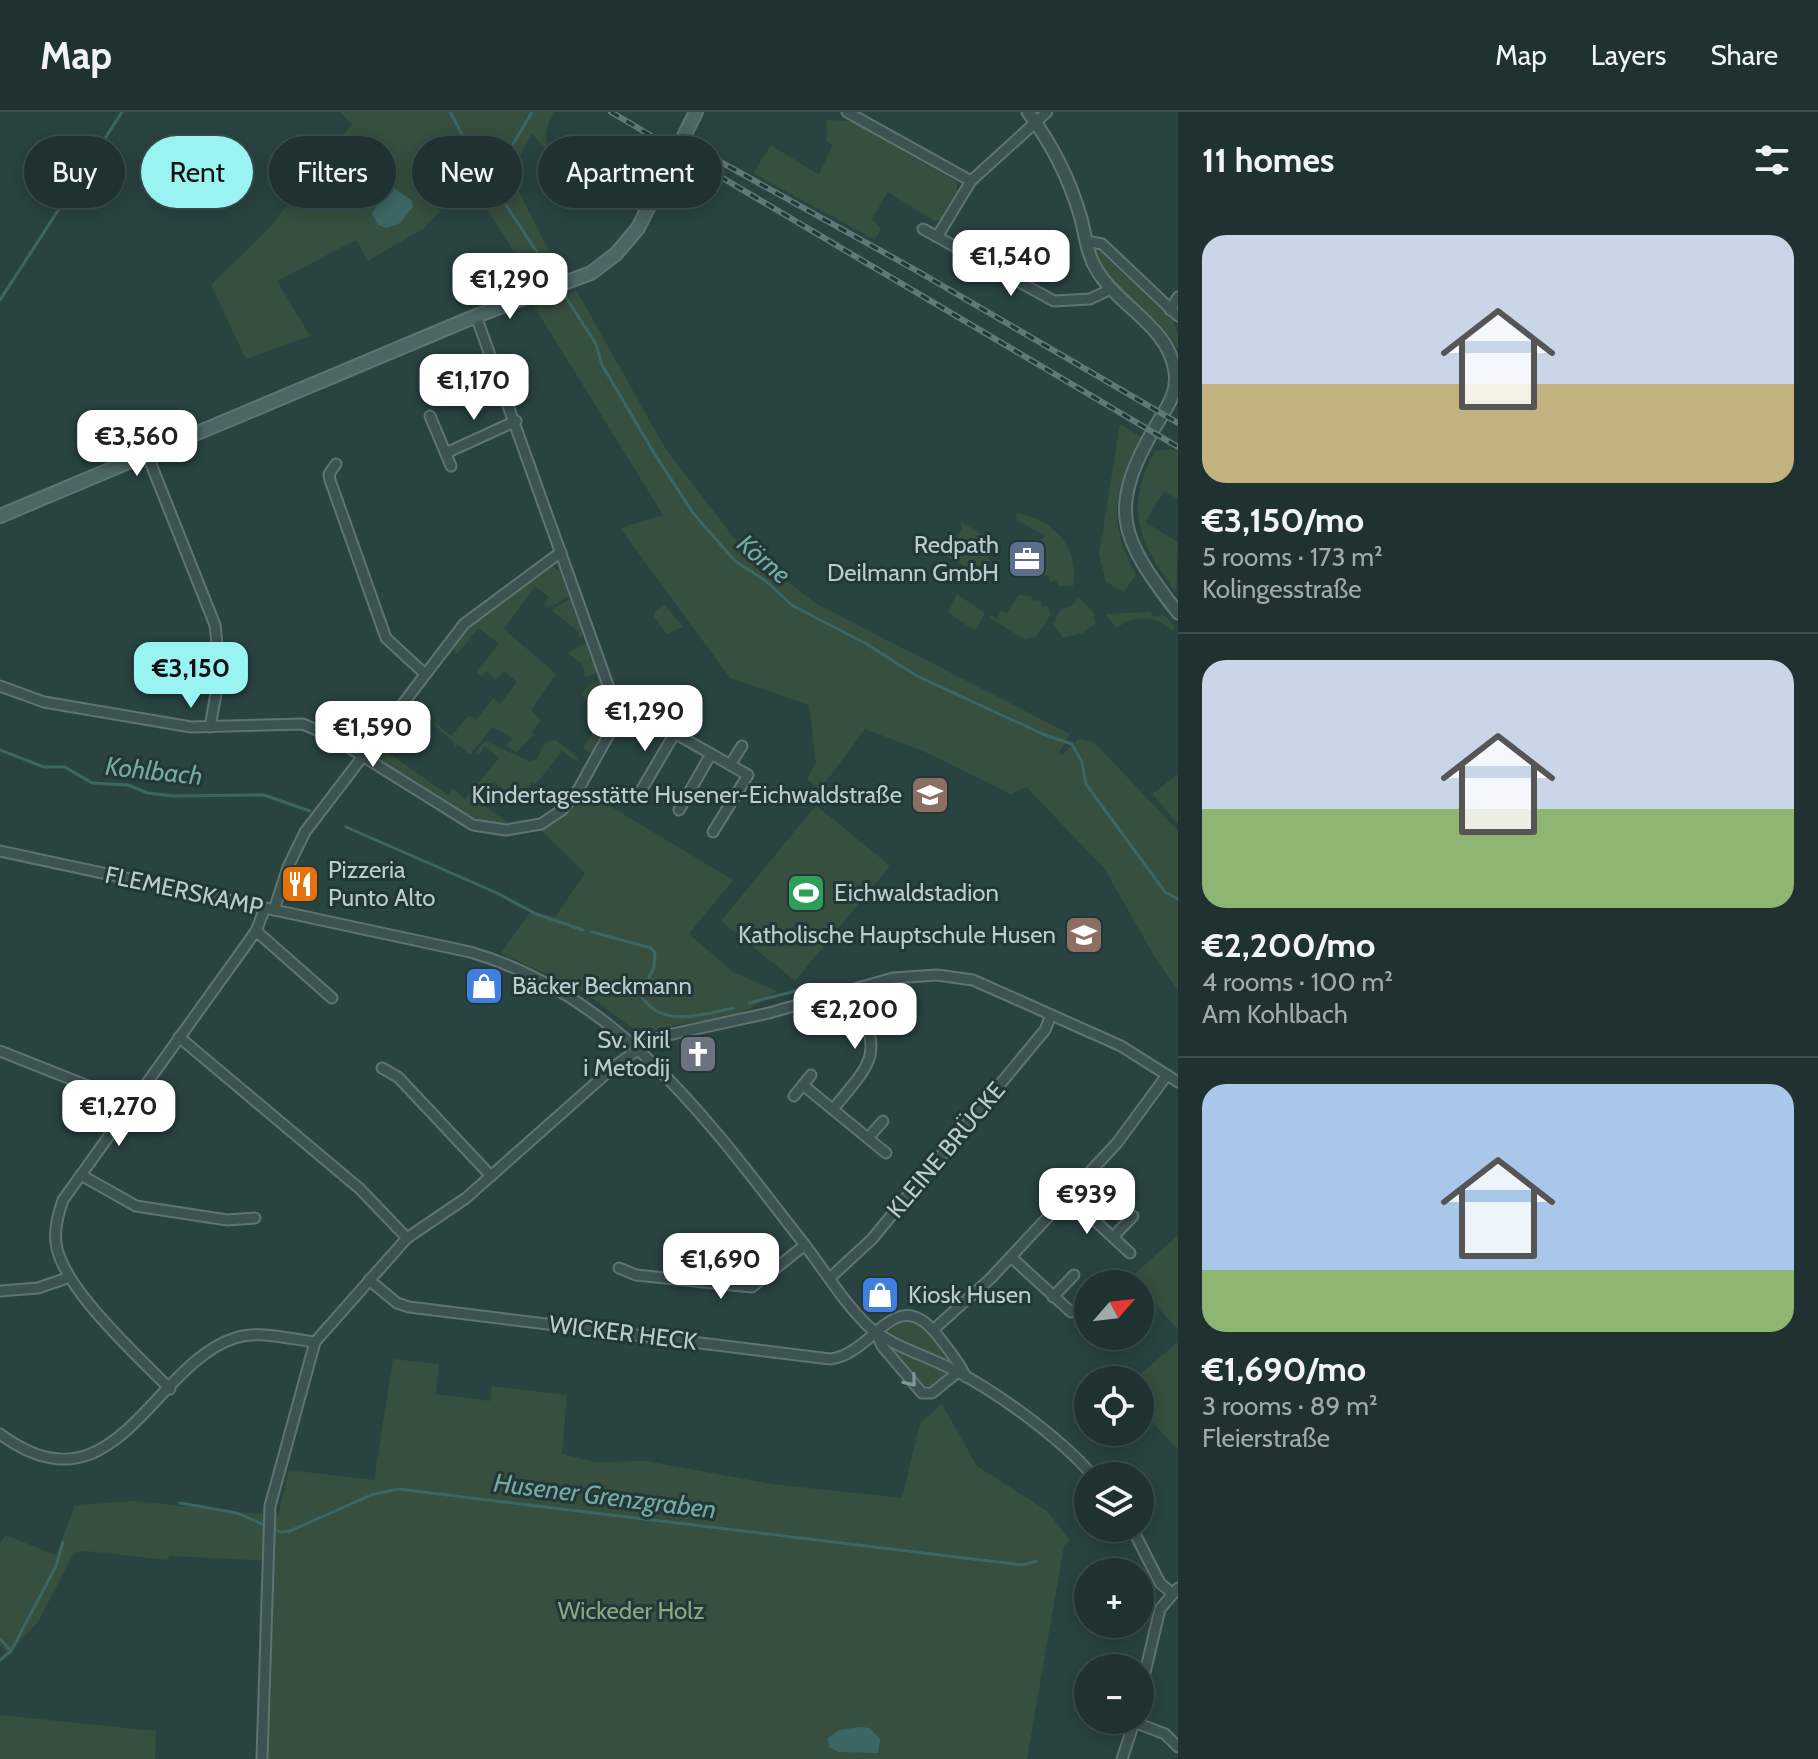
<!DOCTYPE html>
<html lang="en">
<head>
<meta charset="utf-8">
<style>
  body { margin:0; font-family:Cabin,sans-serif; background:#273a39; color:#f1f3f6; height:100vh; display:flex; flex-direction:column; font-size:30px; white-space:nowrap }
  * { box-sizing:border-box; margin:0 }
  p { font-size:26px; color:#a1aaab }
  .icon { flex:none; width:44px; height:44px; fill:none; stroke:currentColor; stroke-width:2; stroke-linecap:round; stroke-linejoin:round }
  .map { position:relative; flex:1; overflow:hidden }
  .details { display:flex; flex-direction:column; background:#1f3231; width:640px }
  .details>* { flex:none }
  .guide { position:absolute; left:24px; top:24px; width:760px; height:72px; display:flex; gap:16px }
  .needle { width:52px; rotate:62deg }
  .controls { position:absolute; left:1074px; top:1158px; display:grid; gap:16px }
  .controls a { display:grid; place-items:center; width:80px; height:80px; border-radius:50%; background:#1f3231; box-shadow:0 4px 20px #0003,0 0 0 2px #3c4d4d; font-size:40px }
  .price { position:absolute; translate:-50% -68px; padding:0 18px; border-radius:16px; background:#fff; color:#222; font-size:26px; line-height:52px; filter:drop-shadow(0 2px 4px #0008) }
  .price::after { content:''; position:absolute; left:50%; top:48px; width:24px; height:18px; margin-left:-12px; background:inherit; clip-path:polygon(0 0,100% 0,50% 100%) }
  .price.on { background:#99f3f0; color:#111 }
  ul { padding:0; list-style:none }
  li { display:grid; align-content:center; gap:16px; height:424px; padding:0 24px }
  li+li { border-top:2px solid #3c4d4d }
  li span { display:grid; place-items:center; height:248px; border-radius:24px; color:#555 }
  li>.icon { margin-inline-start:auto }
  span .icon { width:144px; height:144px; fill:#fffc; stroke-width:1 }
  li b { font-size:34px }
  h2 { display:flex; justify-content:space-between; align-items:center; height:96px; padding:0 24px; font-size:34px }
  .chip { padding:0 28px; border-radius:36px; background:#1f3231; box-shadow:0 4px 20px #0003,0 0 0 2px #3c4d4d; font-size:28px; line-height:72px }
  .chip.on { background:#99f3f0; color:#111 }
  header { display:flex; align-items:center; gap:48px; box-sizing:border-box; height:112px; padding:0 40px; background:#1f3231; border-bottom:2px solid #3c4d4d }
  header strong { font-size:38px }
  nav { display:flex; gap:44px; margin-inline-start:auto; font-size:28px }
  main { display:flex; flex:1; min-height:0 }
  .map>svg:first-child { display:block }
  .green { fill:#364f3e }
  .water { fill:#3c6664 }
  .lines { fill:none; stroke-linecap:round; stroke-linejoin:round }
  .stream { stroke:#3c6664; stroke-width:3 }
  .minor-casing { stroke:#5f7372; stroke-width:13 }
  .tertiary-casing { stroke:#5f7372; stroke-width:15 }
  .secondary-casing { stroke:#5f7372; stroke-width:16 }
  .minor { stroke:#3d5351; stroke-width:9 }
  .tertiary { stroke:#3d5351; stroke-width:11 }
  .secondary { stroke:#4c6565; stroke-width:12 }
  .rail-casing { stroke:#607978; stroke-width:6 }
  .rail { stroke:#223837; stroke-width:3; stroke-dasharray:9; stroke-linecap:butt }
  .oneway { stroke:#829695 }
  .labels { text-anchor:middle; stroke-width:6; stroke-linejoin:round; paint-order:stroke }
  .poi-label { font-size:24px; fill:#bcc; stroke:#223837; text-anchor:end }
  .street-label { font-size:24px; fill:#bcc; stroke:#223837 }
  .park-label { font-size:24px; fill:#90a681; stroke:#223837 }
  .water-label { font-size:26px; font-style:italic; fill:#76a9a5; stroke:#223837 }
</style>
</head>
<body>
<header>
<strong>Map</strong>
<nav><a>Map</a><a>Layers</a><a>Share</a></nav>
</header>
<main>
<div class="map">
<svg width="1178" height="1647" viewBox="0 0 1178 1647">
  <rect width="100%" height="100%" fill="#294341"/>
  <g class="green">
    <path d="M340,0H554C539,27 546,38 570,60L561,56L532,22L510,62L558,156L533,169L469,69L462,74L442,56L425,72L418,66L412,74L440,99L423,117L368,149L356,128L277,169L310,224L246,247L211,173L270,115L352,12Z"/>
    <polygon points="826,8 852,9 957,70 957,80 940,108 934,109 888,80 872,107 881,117 875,128 753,61 771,33 819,63 832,33 827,29"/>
    <polygon points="1096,136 1173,209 1178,222 1178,238 1160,212 1118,176 1095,142"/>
    <polygon points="577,179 665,336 741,435 817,492 1070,622 1059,641 1062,643 1078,627 1094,630 1178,719 1178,879 1156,847 1104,756 1026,675 1011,682 925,640 865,617 820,678 807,667 816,651 809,593 730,566 620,416 663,403 534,194"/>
    <path d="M1120,312L1141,325C1114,375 1107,412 1136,462L1124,480L1106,470L1099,442Z"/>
    <path d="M1172,337L1178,340V387L1164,379L1145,410L1178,430L1176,480C1139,432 1123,395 1155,339Z"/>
    <path d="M1015,401C1053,406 1081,436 1073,474H1059L1057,468L1050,470L1048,463L1042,464L1034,454L1044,436L1038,432L1045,424L1017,408Z"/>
    <polygon points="961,410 1001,433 997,441 989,441 988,452 980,454 976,461 946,444 962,416"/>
    <polygon points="554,455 561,460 569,484 548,496 544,492 549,485 535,474 504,517 556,562 531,598 541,608 532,620 534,623 516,641 507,634 512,626 492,615 470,643 457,632 453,637 454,630 434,613 444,602 437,612 451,624 469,603 476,608 493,586 500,592 517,570 504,559 496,568 487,559 482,565 476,560 499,532 479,516 458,541 463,546 452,537 472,510 545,457"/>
    <polygon points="957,482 985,501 975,519 948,500"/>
    <polygon points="1018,483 1031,484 1033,489 1040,488 1042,495 1048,493 1051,503 1036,525 1025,527 989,506 990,503 997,507 1001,498 1007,501"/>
    <polygon points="1078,485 1093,500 1096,511 1082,521 1063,526 1053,512 1061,497 1072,494"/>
    <polygon points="570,487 584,524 578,526 579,520 551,498"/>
    <polygon points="665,493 683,515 667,522 654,505 655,499"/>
    <path d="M1151,500L1152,504L1164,503L1175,515L1172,519C1157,503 1134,502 1117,516L1105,502Z"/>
    <polygon points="586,531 597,561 585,565 583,553 568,541"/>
    <polygon points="600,569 609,604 591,642 583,636 605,603 581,583 589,573"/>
    <path d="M398,609L418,625L415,628L401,616L386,639L448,683L453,677L465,687L499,646L485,634L479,642L476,640L485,629L529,649L537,647L545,630L556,628L578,646L576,649L562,639L536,672L532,670L517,688L493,669L477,689L509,711C462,713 416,670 378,647L376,637Z"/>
    <polygon points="1178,662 1178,712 1152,682"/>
    <path d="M585,679L733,768L689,822L733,860L777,879C765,887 752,897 739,901C706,912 673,909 641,923L587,882L501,841L531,799L555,805L585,761L541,718L561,707Z"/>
    <polygon points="816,693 890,754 795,869 721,809"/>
    <polygon points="1178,1123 1178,1218 1131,1165"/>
    <polygon points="905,1207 919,1210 949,1250 888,1220"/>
    <polygon points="1178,1230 1178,1338 1140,1297 1140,1268 1133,1268"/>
    <polygon points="889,1232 948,1260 932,1274 921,1273"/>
    <polygon points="393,1247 439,1252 436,1282 490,1289 492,1274 567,1283 562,1342 596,1350 646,1349 772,1372 902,1386 920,1311 942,1292 977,1354 1047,1399 1070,1428 1064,1434 1027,1647 265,1647 270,1449 170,1444 167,1448 85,1439 74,1441 38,1510 8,1542 0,1533 0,1432 5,1423 56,1443 75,1393 135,1389 278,1404 289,1358 374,1368"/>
    <polygon points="0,1603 156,1619 155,1647 0,1647"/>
  </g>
  <g class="water">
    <polygon points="393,75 412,89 413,95 399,112 386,116 378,113 372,102 386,77"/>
    <polygon points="860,1615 870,1616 880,1627 878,1641 839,1640 829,1635 828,1626 839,1618"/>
  </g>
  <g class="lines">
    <g class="stream">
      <polyline points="450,0 475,46 556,169"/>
      <polyline points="491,69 532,0"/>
      <polyline points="560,176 596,232 602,253 654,341 693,401 735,449 766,469 793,494 865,531 917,564 1045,623 1072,632 1082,650 1086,672 1165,780 1178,787"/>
      <polyline points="0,188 122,0"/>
      <polyline points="0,638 44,655 65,655 92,671 128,673 148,681 173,684 264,683 310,699"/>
      <polyline points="346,715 497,781 536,802 583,818"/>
      <path d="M592,820L651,836L655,841L654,856L640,882C660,917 702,903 733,896"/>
      <polyline points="749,891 803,877"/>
      <polyline points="180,1391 237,1401 280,1420 290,1419 371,1383 398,1377 1022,1453 1036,1449"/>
      <polyline points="0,1527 11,1539"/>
      <polyline points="0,1548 11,1539 56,1454 63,1430"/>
    </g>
    <defs>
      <g id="minor">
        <polyline points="847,0 971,69 1047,0"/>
        <polyline points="923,117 1054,189 1090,187 1111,177"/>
        <polyline points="937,125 971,69"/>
        <polyline points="1086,129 1102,132 1178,204"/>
        <polyline points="1170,198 1178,185"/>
        <polyline points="430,304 451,354"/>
        <polyline points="446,341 516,309"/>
        <polyline points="147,342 215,513 220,559 210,615"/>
        <polyline points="336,352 329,362 330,368 386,526 425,562"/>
        <polyline points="0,574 44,590 191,615 303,612 332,625 473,713 506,718 541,712 562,698 577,680 619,604 476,204"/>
        <polyline points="619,604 641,602 748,663 713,720"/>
        <polyline points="730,653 742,634"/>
        <polyline points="642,677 675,621"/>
        <polyline points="679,698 711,642"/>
        <path d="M0,739L470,840C620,883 710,1011 801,1128C823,1156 843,1190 868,1214C891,1234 927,1244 954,1258C997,1280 1062,1327 1093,1364"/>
        <polyline points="274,798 288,755 305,720 464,512 561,440"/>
        <polyline points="256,819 332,886"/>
        <polyline points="179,925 360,1077 407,1126"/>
        <polyline points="0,939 131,991"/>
        <polyline points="382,956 398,965 491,1064"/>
        <polyline points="803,973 886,1041"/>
        <polyline points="794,984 811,963"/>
        <path d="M833,997C880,941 877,947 858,876"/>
        <polyline points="868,1026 883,1009"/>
        <polyline points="81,1063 136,1094 227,1108 255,1106"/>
        <polyline points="1068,1084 1130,1141"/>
        <polyline points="1113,1125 1133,1104"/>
        <polyline points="1011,1145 1071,1200"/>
        <polyline points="619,1156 636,1163 752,1175 805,1133"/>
        <polyline points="831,1165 872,1127 1045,918 1051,903"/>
        <path d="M369,1168L397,1191L409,1195L830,1247C875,1242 895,1169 938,1224C948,1237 959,1250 966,1265"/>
        <polyline points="0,1179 38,1176 67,1166"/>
        <polyline points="1053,1185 1074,1163"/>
        <polyline points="933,1218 991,1166 1117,1031 1167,963"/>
        <polyline points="876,1220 882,1234 922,1281 932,1281 958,1260"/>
        <path d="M170,1277C138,1244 61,1175 56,1131C54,1116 58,1102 63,1088L256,819L265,796"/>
        <path d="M0,1322C115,1407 152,1252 235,1226C260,1218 289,1227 315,1230"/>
        <polyline points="1132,1416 1160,1471 1172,1481"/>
        <polyline points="1140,1582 1160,1497 1178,1476"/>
        <polyline points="1134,1610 1165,1622 1178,1635"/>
        <polyline points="262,1647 270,1394 315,1230 407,1126 466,1086 616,953 649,930 668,923 769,901 893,866 937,863 973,868 1018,888 1121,934 1178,970"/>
        <polyline points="1122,1647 1135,1608"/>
      </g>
      <path id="tertiary" d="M1028,0C1051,31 1069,66 1080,103C1086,123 1086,142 1098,160C1121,196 1169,215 1175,260C1178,280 1168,294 1158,310C1106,398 1119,424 1178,501"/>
      <polyline id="secondary" points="0,404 476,204 591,161 616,142 638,116 696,0"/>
    </defs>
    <use href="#minor" class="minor-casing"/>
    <use href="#tertiary" class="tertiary-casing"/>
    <use href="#secondary" class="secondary-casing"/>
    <use href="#minor" class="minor"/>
    <use href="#tertiary" class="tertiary"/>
    <use href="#secondary" class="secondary"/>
    <defs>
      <g id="rail">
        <polyline points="611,0 1178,335"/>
        <polyline points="681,28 919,160 1178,311"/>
      </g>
    </defs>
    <use href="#rail" class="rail-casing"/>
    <use href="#rail" class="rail"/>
  </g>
  <defs><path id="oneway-chevron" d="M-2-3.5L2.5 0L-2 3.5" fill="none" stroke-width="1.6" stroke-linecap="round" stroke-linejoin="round" transform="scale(2)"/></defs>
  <use class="oneway" href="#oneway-chevron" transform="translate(911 1269) rotate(50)"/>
  <defs>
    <symbol id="office-square" viewBox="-11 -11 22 22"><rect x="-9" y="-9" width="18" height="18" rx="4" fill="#5c6f8a" stroke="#223837"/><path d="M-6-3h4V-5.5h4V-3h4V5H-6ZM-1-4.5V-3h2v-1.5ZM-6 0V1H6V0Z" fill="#fff"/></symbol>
    <symbol id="school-square" viewBox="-11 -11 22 22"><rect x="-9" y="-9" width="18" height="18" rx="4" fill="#8d6e63" stroke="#223837"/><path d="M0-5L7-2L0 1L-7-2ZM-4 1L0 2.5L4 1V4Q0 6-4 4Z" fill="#fff"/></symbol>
    <symbol id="restaurant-square" viewBox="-11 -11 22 22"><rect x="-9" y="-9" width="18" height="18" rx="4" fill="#e8710a" stroke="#223837"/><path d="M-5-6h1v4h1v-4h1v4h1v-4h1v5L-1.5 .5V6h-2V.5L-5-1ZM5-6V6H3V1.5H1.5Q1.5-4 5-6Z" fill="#fff"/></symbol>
    <symbol id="stadium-square" viewBox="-11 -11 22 22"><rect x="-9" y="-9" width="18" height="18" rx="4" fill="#2e9e5b" stroke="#223837"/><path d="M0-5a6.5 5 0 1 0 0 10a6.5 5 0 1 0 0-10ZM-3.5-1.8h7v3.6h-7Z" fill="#fff"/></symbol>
    <symbol id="shop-square" viewBox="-11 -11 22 22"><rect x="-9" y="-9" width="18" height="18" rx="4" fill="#3f7fe0" stroke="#223837"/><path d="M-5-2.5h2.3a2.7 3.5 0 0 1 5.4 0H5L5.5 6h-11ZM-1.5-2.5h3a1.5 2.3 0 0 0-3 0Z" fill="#fff"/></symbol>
    <symbol id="church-square" viewBox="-11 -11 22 22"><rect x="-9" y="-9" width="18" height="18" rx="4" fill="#6b7280" stroke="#223837"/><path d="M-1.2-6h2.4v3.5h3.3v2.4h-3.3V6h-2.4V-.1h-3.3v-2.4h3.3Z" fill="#fff"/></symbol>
  </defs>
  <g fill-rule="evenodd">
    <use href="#office-square" x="1005" y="425" width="44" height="44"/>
    <use href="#school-square" x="908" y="661" width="44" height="44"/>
    <use href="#restaurant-square" x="278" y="750" width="44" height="44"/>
    <use href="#stadium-square" x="784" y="759" width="44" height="44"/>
    <use href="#school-square" x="1062" y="801" width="44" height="44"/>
    <use href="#shop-square" x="462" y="852" width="44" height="44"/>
    <use href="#church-square" x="676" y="920" width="44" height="44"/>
    <use href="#shop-square" x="858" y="1161" width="44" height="44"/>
  </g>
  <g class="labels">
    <g class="poi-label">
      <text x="999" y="441">Redpath<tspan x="999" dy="28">Deilmann GmbH</tspan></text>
      <text x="902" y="691">Kindertagesstätte Husener-Eichwaldstraße</text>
      <text x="328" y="766" text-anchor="start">Pizzeria<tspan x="328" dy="28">Punto Alto</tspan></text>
      <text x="834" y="789" text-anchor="start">Eichwaldstadion</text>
      <text x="1056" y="831">Katholische Hauptschule Husen</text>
      <text x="512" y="882" text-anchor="start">Bäcker Beckmann</text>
      <text x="670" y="936">Sv. Kiril<tspan x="670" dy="28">i Metodij</tspan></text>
      <text x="908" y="1191" text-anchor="start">Kiosk Husen</text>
    </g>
    <g class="street-label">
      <text transform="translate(184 779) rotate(12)" y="8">FLEMERSKAMP</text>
      <text transform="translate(946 1038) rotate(-50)" y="8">KLEINE BRÜCKE</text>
      <text transform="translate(623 1221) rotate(7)" y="8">WICKER HECK</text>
    </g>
    <g class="park-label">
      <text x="631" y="1507">Wickeder Holz</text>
    </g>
    <g class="water-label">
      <text transform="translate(764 447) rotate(40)" y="9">Körne</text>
      <text transform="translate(154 659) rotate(6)" y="9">Kohlbach</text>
      <text transform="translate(605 1384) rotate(7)" y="9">Husener Grenzgraben</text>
    </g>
  </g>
</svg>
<div class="controls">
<a><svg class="needle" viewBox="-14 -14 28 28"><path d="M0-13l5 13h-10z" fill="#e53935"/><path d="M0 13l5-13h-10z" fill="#a1aaab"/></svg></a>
<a><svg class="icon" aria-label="locate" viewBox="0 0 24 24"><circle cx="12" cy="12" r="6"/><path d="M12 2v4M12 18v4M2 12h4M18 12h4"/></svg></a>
<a><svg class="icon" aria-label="layers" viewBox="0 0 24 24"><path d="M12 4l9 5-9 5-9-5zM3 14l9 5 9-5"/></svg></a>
<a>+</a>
<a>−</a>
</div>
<b class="price" style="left:1011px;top:186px">€1,540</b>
<b class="price" style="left:510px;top:209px">€1,290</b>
<b class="price" style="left:474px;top:310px">€1,170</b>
<b class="price" style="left:137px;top:366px">€3,560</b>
<b class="price on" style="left:191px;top:598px">€3,150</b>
<b class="price" style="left:645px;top:641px">€1,290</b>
<b class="price" style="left:373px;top:657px">€1,590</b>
<b class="price" style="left:855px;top:939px">€2,200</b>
<b class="price" style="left:119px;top:1036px">€1,270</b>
<b class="price" style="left:1087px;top:1124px">€939</b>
<b class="price" style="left:721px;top:1189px">€1,690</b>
<div class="guide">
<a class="chip">Buy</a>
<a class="chip on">Rent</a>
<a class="chip">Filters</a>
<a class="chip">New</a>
<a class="chip">Apartment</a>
</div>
</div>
<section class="details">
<h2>11 homes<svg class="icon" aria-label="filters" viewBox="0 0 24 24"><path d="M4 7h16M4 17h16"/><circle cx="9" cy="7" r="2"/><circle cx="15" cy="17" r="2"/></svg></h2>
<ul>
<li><span style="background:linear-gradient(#c9d6e8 60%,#c2b280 0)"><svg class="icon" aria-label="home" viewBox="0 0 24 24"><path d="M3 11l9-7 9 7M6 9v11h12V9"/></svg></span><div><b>€3,150/mo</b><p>5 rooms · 173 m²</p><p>Kolingesstraße</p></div></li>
<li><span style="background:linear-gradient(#c9d6e8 60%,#8fb573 0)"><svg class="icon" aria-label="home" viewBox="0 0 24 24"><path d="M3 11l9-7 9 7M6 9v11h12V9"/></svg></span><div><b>€2,200/mo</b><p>4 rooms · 100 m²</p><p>Am Kohlbach</p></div></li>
<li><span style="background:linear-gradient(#a9c7e8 75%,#8fb573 0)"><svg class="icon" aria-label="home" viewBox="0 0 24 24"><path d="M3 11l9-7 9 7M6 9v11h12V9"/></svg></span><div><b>€1,690/mo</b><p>3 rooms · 89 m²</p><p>Fleierstraße</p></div></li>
</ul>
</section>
</main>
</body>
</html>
